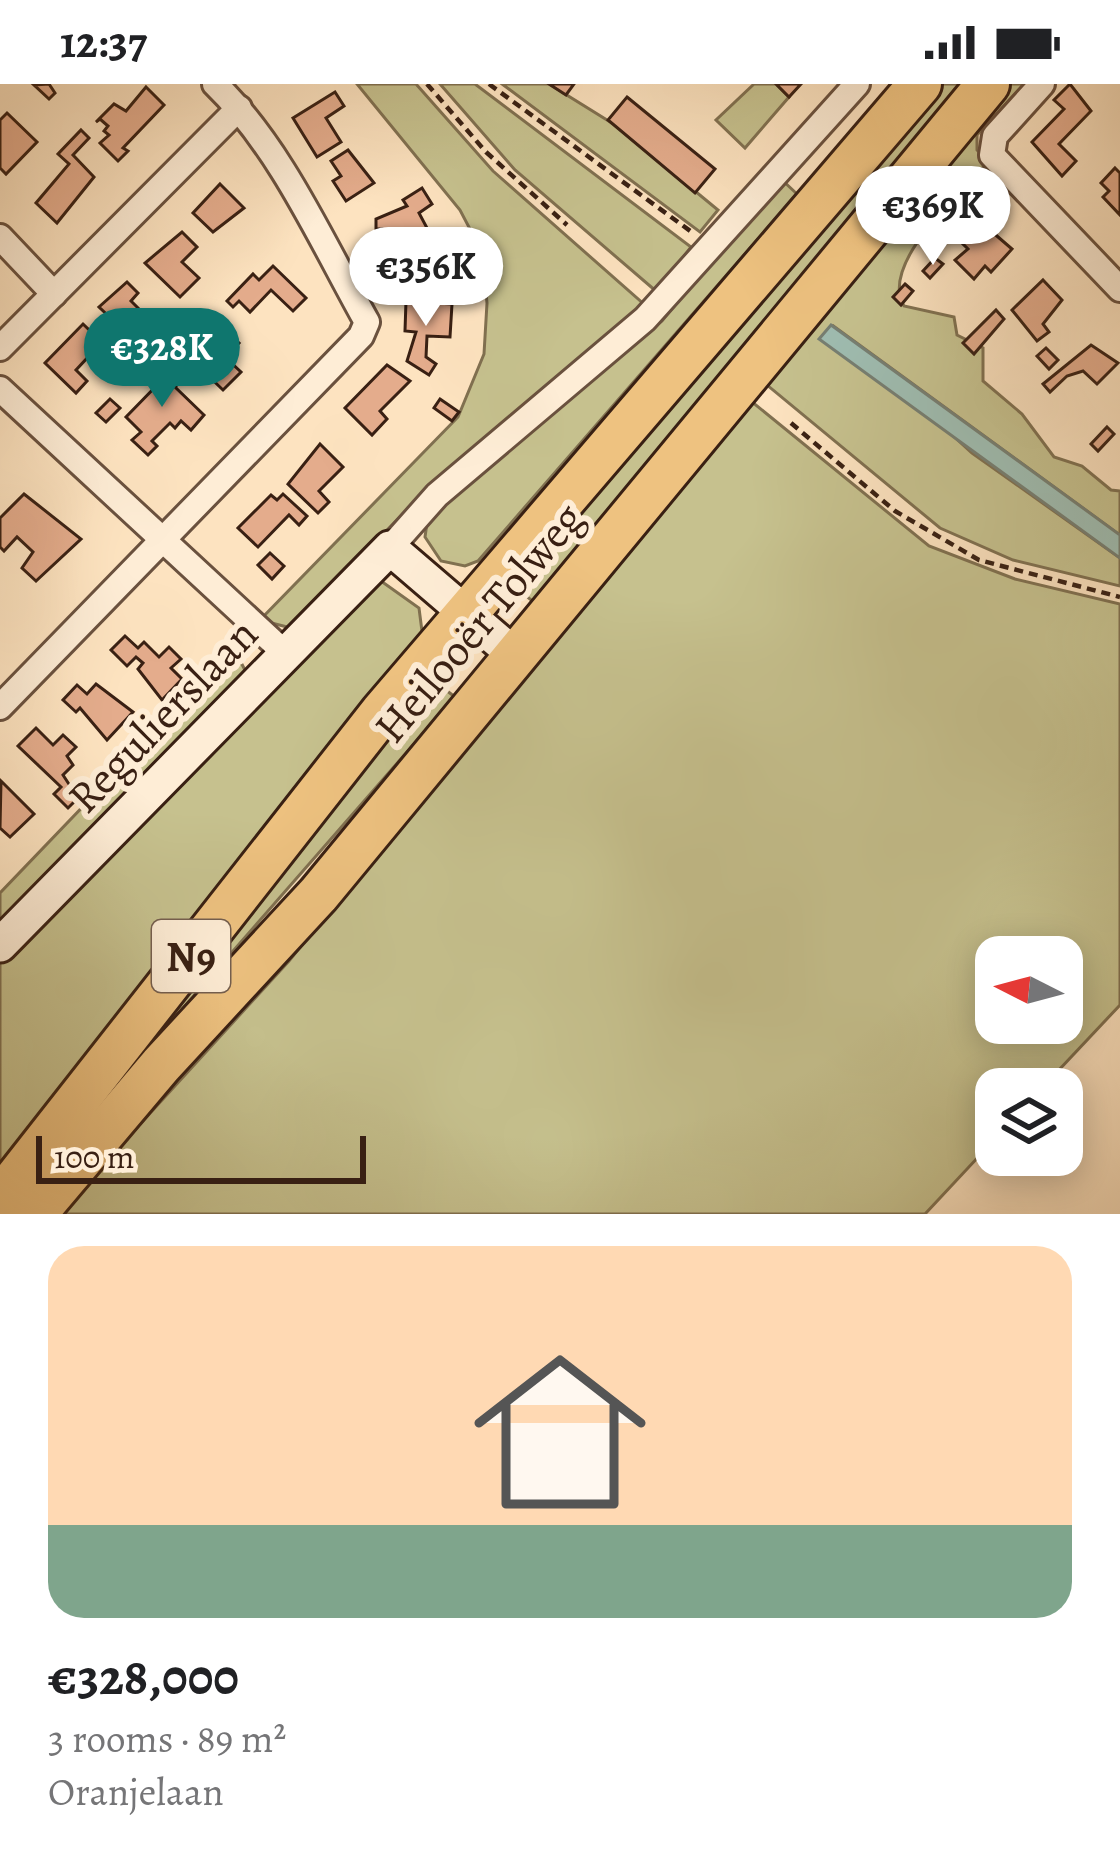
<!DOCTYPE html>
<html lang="en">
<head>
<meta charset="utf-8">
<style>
  body { margin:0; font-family:Alegreya,serif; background:#f6f6f6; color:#202124; height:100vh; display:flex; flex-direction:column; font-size:45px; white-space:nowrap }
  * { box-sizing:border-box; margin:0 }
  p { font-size:39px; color:#757577 }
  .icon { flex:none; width:66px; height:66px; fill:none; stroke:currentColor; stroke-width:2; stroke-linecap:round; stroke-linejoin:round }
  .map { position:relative; height:1130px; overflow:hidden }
  .sheet { display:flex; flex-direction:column; background:#fff; flex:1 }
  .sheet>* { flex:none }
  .needle { width:78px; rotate:276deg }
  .fabs { position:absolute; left:975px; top:852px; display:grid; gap:24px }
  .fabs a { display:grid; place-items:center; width:108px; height:108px; border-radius:24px; background:#fff; box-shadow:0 6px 30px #0003; font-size:60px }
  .scale { position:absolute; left:36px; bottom:30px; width:330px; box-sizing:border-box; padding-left:12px; border:6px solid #392013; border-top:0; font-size:33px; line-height:42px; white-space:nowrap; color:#392013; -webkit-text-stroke:9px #feedd6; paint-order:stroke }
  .price { position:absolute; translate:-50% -102px; padding:0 27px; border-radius:42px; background:#fff; color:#222; font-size:39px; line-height:78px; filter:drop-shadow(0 3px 6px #0008) }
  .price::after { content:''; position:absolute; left:50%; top:72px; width:36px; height:27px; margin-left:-18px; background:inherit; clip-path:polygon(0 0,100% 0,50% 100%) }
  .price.active { background:#0f766e; color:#fff }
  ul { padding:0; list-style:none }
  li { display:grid; align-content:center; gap:24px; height:636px; padding:0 48px }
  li+li { border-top:3px solid #e0e0e0 }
  li span { display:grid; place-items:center; height:372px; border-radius:36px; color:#555 }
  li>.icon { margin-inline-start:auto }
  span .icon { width:216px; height:216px; fill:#fffc; stroke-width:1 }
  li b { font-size:51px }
  .status { display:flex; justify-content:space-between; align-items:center; height:84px; padding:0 60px; background:#fff; direction:ltr }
  .status svg { height:33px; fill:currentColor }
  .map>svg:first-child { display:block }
  .green { fill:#c6c18e; stroke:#807050; stroke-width:3; fill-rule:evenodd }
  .water { fill:#9fbeb3; stroke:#767f73; stroke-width:3 }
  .building { fill:#e4ac8c; stroke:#392013; stroke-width:3 }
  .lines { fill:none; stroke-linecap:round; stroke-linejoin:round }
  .street-casing { stroke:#6a513e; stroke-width:30 }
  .secondary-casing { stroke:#392013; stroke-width:39 }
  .highway-casing { stroke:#392013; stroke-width:48 }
  .path { stroke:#392013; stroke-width:4.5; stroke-dasharray:9 6; stroke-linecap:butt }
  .street { stroke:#feedd6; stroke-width:24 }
  .secondary { stroke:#feedd6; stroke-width:33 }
  .highway { stroke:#eec280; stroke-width:42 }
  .labels { text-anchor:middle; stroke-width:12; stroke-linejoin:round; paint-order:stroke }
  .shield { fill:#feedd6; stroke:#745e4e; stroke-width:3 }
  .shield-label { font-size:42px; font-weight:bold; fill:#392013 }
  .street-label { font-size:45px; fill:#392013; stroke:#feedd6 }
</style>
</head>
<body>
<div class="status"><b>12:37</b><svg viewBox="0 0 49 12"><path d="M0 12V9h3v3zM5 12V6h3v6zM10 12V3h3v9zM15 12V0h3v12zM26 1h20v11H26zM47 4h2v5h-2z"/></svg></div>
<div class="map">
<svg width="1120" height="1130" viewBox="0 0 1120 1130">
  <rect width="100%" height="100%" fill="#fde3c0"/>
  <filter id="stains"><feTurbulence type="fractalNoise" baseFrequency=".00167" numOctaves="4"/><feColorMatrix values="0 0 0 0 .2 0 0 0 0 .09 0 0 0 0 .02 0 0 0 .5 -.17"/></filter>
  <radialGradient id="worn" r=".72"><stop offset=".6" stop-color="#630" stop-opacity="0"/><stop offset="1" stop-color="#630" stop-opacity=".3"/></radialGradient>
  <g class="green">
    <polygon points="357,0 416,0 493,87 646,222 444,388 291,544 260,536 458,333 484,270 487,219 482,168 460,126"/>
    <polygon points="440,0 475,0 691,163 657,208 515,86"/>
    <polygon points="502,0 549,0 615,41 718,126 700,148"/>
    <polygon points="754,0 776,0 789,13 745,64 716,36"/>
    <polygon points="937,0 970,0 541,524 510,499"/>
    <path d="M1007,0H1024L977,51V66L988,78C960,109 879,180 904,222L954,233L957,251L983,264V297L1022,330L1054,373L1082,382L1111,406L1120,407V451L832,241L972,369L1120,474V502L1013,476L940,444L761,296Z"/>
    <polygon points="780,94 797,110 478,477 465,482 441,477 425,453 427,439 446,413 662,237"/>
    <path d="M746,313L929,462L1015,495L1120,520V921L1041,1005H996V1054L925,1130H58L289,877ZM996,873H1062V939H996Z"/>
    <polygon points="381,497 419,524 423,555 0,1086 0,874"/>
    <polygon points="234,565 247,590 0,846 0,809"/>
    <polygon points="429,593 455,613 46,1081"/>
  </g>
  <polygon class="water" points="831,241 1120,451 1120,474 819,255"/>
  <g class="building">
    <polygon points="49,0 55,9 49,15 34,1"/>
    <polygon points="549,0 574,0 566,11"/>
    <polygon points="776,0 801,0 789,13"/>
    <polygon points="1070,0 1091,27 1059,60 1076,77 1062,92 1032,58 1064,25 1054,16"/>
    <polygon points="146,3 164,21 123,64 128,67 118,77 100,59 109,51 104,47 108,42 100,35 96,38 114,20 126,27"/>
    <polygon points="335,8 344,22 326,34 341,58 317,73 293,34"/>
    <polygon points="627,13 715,85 695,109 608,36"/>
    <polygon points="7,29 37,58 6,90 0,84 0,36"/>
    <polygon points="81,46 89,54 73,71 94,93 57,139 36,119 69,80 58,70"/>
    <polygon points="348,66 374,99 346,117 333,97 341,92 331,77"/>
    <polygon points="1115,84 1120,89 1120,131 1103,113 1109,107 1101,99"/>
    <polygon points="220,100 244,124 213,148 193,129"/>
    <polygon points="422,104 432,120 419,129 427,144 411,155 417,176 384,177 382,145 376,145 376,135 407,122 403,116"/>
    <polygon points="983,140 1012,165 991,188 985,182 974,195 955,176 968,165 962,159"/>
    <polygon points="182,148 197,163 182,178 199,194 180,213 145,179"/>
    <polygon points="935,174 943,180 930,194 923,187"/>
    <polygon points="273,182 306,214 293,227 271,206 250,228 239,217 233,223 227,217 253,190 259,196"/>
    <polygon points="1043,196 1062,216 1043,240 1049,248 1037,257 1012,226"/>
    <polygon points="127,198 138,209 131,217 154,240 135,258 147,270 138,279 110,252 119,242 99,223"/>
    <polygon points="905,200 913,207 901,221 893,213"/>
    <polygon points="406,217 452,220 450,253 427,252 426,273 436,280 429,291 407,277 416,248 405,247"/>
    <polygon points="996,226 1004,235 974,270 963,259"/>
    <polygon points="83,240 114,270 101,282 90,271 76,286 87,297 76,309 45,279"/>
    <polygon points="224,245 239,259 225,273 241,288 223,306 193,277"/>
    <polygon points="1091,261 1118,279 1097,300 1083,287 1067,292 1050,308 1043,300"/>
    <polygon points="1046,264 1058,276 1049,285 1037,272"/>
    <polygon points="173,270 192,288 183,297 165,279"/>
    <polygon points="165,279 182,296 175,303 204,331 191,346 181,337 175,344 170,339 152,357 157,362 148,371 132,356 141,348 126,333 161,297 154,290"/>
    <polygon points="387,281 410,297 380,327 387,335 372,351 345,324"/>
    <polygon points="110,315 120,324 106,338 96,329"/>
    <polygon points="440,315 459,328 452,337 434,324"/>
    <polygon points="1107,343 1114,350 1098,367 1091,360"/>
    <polygon points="320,360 343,383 319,407 329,418 318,429 288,400"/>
    <polygon points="24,410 81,455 36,497 22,484 33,468 17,453 4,467 0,463 0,434"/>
    <polygon points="283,410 307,432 299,441 289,431 258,463 238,444 271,411 277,416"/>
    <polygon points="270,469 284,482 272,495 258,481"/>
    <polygon points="125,552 138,564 144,558 159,573 169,563 181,575 171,584 182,595 162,616 138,585 143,579 136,573 127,582 111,566"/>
    <polygon points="96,600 133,628 107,656 80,624 76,628 63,616 77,601 87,610"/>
    <polygon points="36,644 53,661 63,651 76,663 67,672 73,681 63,691 78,714 68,724 54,710 61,703 18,662"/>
    <polygon points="1,697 34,730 10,753 0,744"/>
  </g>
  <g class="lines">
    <defs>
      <g id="street">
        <polyline points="1042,0 995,52 992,71 1120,205"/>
        <polyline points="0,153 54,210"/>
        <polyline points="0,264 239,24"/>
        <polyline points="0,305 285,569"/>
        <polyline points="390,464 437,411 645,235 857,0"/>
        <path d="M0,623L361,252L367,238C322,158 281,64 215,0"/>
      </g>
      <polyline id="secondary" points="0,861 390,464 517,573"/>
      <g id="highway">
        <polyline points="0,1115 382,628 920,0"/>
        <polyline points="35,1130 161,981 318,811 988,0"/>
      </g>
    </defs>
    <use href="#street" class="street-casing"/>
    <use href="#secondary" class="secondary-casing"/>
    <use href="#highway" class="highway-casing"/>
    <g class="path">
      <polyline points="427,0 486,68 567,141"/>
      <polyline points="489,0 693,149"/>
      <polyline points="791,339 895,427 979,476 1120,513"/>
    </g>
    <use href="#street" class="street"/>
    <use href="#secondary" class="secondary"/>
    <use href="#highway" class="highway"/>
  </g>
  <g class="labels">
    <rect class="shield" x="152" y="836" width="78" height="72" rx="9"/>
    <g class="shield-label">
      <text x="191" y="887">N9</text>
    </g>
    <g class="street-label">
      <text transform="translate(478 538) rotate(-50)" y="16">Heilooër Tolweg</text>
      <text transform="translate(162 631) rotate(-46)" y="16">Regulierslaan</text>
    </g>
  </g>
  <rect width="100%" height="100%" filter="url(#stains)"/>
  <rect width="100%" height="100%" fill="url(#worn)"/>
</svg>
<div class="fabs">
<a><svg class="needle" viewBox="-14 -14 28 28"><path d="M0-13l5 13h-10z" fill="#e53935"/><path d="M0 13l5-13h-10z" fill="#757577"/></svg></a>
<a><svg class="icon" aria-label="layers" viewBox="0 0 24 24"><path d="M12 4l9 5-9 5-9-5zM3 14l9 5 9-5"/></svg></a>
</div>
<div class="scale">100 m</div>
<b class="price" style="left:933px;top:184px">€369K</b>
<b class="price" style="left:426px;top:245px">€356K</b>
<b class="price active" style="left:162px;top:326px">€328K</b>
</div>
<section class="sheet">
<ul>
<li><span style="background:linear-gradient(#ffd9b3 75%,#7fa58c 0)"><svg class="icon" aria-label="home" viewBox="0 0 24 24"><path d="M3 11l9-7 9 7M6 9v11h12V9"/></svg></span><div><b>€328,000</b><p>3 rooms · 89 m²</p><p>Oranjelaan</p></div></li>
</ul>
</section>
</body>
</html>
